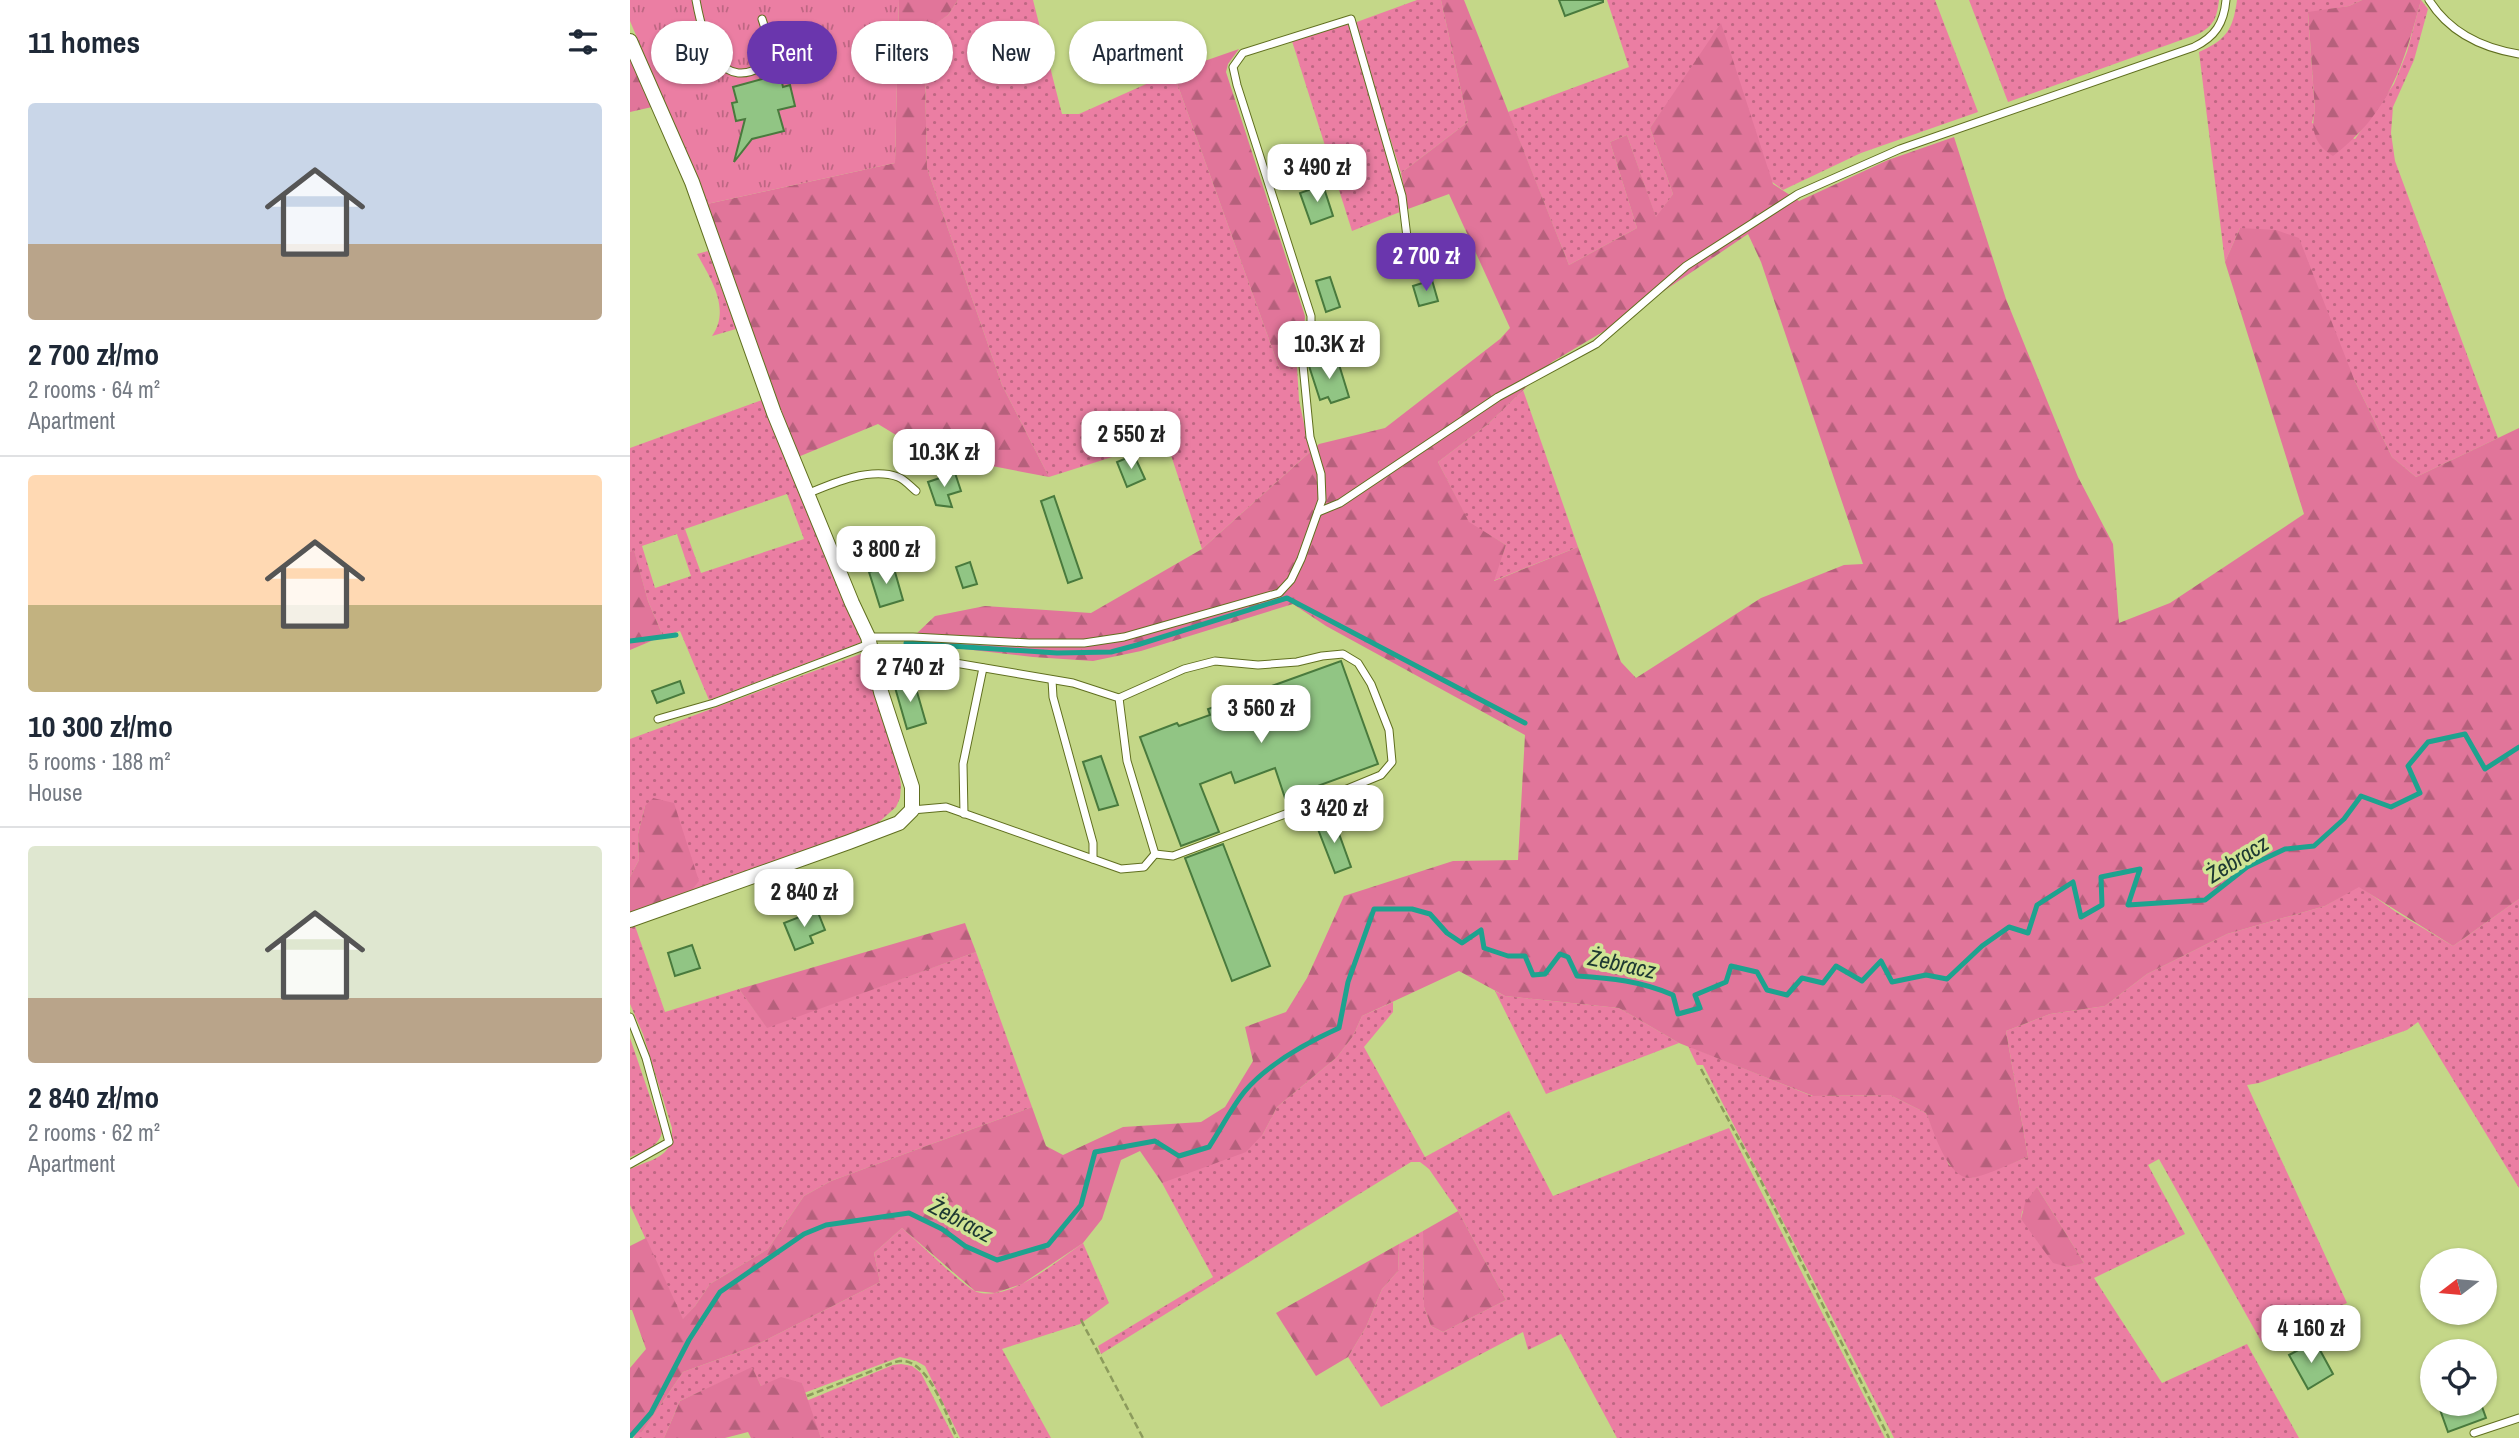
<!DOCTYPE html>
<html lang="en">
<head>
<meta charset="utf-8">
<style>
  body { margin:0; font-family:"Archivo Narrow",sans-serif; background:#f6f6f7; color:#1f2937; height:100vh; display:flex; flex-direction:column; font-size:26px; white-space:nowrap }
  * { box-sizing:border-box; margin:0 }
  p { font-size:23px; color:#747a83 }
  .icon { flex:none; width:38px; height:38px; fill:none; stroke:currentColor; stroke-width:2; stroke-linecap:round; stroke-linejoin:round }
  .map { position:relative; flex:1; overflow:hidden }
  .panel { display:flex; flex-direction:column; background:#fff; width:630px }
  .panel>* { flex:none }
  .top-card { position:absolute; left:21px; top:21px; width:665px; height:63px; display:flex; gap:14px }
  .needle { width:46px; rotate:254deg }
  .controls { position:absolute; left:1790px; top:1248px; display:grid; gap:14px }
  .controls a { display:grid; place-items:center; width:77px; height:77px; border-radius:50%; background:#fff; box-shadow:0 2px 5px #0004; font-size:35px }
  .price { position:absolute; translate:-50% -60px; padding:0 16px; border-radius:14px; background:#fff; color:#222; font-size:23px; line-height:46px; filter:drop-shadow(0 2px 4px #0008) }
  .price::after { content:''; position:absolute; left:50%; top:42px; width:21px; height:16px; margin-left:-10px; background:inherit; clip-path:polygon(0 0,100% 0,50% 100%) }
  .price.active { background:#6a36ad; color:#fff }
  ul { padding:0; list-style:none }
  li { display:grid; align-content:center; gap:14px; height:371px; padding:0 28px }
  li+li { border-top:2px solid #e0e1e3 }
  li span { display:grid; place-items:center; height:217px; border-radius:7px; color:#555 }
  li>.icon { margin-inline-start:auto }
  span .icon { width:126px; height:126px; fill:#fffc; stroke-width:1 }
  li b { font-size:30px }
  h2 { display:flex; justify-content:space-between; align-items:center; height:84px; padding:0 28px; font-size:30px }
  .pill { padding:0 24px; border-radius:32px; background:#fff; box-shadow:0 2px 5px #0004; font-size:24px; line-height:63px }
  .pill.active { background:#6a36ad; color:#fff }
  main { display:flex; flex:1; min-height:0 }
  .map>svg:first-child { display:block }
  .grass { fill:url(#grass-dots); fill-rule:evenodd }
  .forest { fill:url(#forest-firs); fill-rule:evenodd }
  .park { fill:url(#park-tufts) }
  .lines { fill:none; stroke-linecap:round; stroke-linejoin:round }
  .stream { stroke:#1da38f; stroke-width:5 }
  .building { fill:#91c584; stroke:#497a3d; stroke-width:2 }
  .service-casing { stroke:#606f1f; stroke-width:9 }
  .minor-casing { stroke:#606f1f; stroke-width:16 }
  .path { stroke:#8c9b5c; stroke-width:2.5; stroke-dasharray:7 3.5; stroke-linecap:butt }
  .service { stroke:#fff; stroke-width:7 }
  .minor { stroke:#fff; stroke-width:14 }
  .labels { text-anchor:middle; stroke-width:7; stroke-linejoin:round; paint-order:stroke }
  .water-label { font-size:23px; font-style:italic; fill:#1d3832; stroke:#d1e495 }
</style>
</head>
<body>
<main>
<section class="panel">
<h2>11 homes<svg class="icon" aria-label="filters" viewBox="0 0 24 24"><path d="M4 7h16M4 17h16"/><circle cx="9" cy="7" r="2"/><circle cx="15" cy="17" r="2"/></svg></h2>
<ul>
<li><span style="background:linear-gradient(#c9d6e8 65%,#b9a48a 0)"><svg class="icon" aria-label="home" viewBox="0 0 24 24"><path d="M3 11l9-7 9 7M6 9v11h12V9"/></svg></span><div><b>2 700 zł/mo</b><p>2 rooms · 64 m²</p><p>Apartment</p></div></li>
<li><span style="background:linear-gradient(#ffd9b3 60%,#c2b280 0)"><svg class="icon" aria-label="home" viewBox="0 0 24 24"><path d="M3 11l9-7 9 7M6 9v11h12V9"/></svg></span><div><b>10 300 zł/mo</b><p>5 rooms · 188 m²</p><p>House</p></div></li>
<li><span style="background:linear-gradient(#dfe7d0 70%,#b9a48a 0)"><svg class="icon" aria-label="home" viewBox="0 0 24 24"><path d="M3 11l9-7 9 7M6 9v11h12V9"/></svg></span><div><b>2 840 zł/mo</b><p>2 rooms · 62 m²</p><p>Apartment</p></div></li>
</ul>
</section>
<div class="map">
<svg width="1889" height="1438" viewBox="0 0 1889 1438">
  <defs>
    <pattern id="grass-dots" width="8" height="8" patternUnits="userSpaceOnUse" patternTransform="scale(1.75)"><rect width="8" height="8" fill="#eb7ea3"/><path d="M2 2h.1M6 6h.1" fill="none" stroke="#be6783" stroke-width="1.8" stroke-linecap="round"/></pattern>
    <pattern id="forest-firs" width="22" height="20" patternUnits="userSpaceOnUse" patternTransform="scale(1.75)"><rect width="22" height="20" fill="#e1759a"/><path d="M5 1l3.5 6h-7zM16 11l3.5 6h-7z" fill="#b6607c"/></pattern>
    <pattern id="park-tufts" width="24" height="20" patternUnits="userSpaceOnUse" patternTransform="scale(1.75)"><rect width="24" height="20" fill="#eb7ea3"/><path d="M3 7l-1-3M5 7V3M7 7l1-3M15 17l-1-3M17 17v-4M19 17l1-3" fill="none" stroke="#be6783"/></pattern>
  </defs>
  <rect width="100%" height="100%" fill="#c4d788"/>
  <g class="grass">
    <polygon points="328,0 403,0 432,114 449,114 543,72 650,370 667,367 669,400 680,452 572,549 536,440 419,477 372,385 297,168 294,31 318,15"/>
    <polygon points="787,0 811,0 838,122 771,173 724,23"/>
    <polygon points="977,0 1305,0 1348,112 1231,153 1153,190 1037,104 1020,128 1043,194 1026,218 997,135 980,142 1007,228 939,265 878,112 999,67"/>
    <path d="M1339,0H1589C1587,17 1584,26 1568,34L1378,102Z"/>
    <path d="M1607,0H1732L1719,6L1678,13L1685,111L1682,123L1725,139L1764,84L1777,52L1791,0L1798,9L1784,60L1763,107L1761,133L1765,161L1868,438L1786,477L1762,457L1724,379L1610,228L1595,262L1569,52C1596,40 1603,30 1607,0Z"/>
    <polygon points="718,24 768,192 770,212 722,231 662,41"/>
    <path d="M78,251L106,329L82,336C101,309 81,279 67,254Z"/>
    <polygon points="893,390 948,547 863,581 876,545 839,523 808,462 858,424"/>
    <path d="M132,400L232,642L79,700L50,631L33,636L18,601L4,551L0,552V448ZM157,494L174,539L71,573L55,529ZM47,534L61,576L25,588L12,546Z"/>
    <polygon points="236,652 267,762 271,785 270,798 266,807 240,830 61,891 15,806 8,834 9,860 0,877 0,739"/>
    <path d="M1729,886L1766,912L1823,946L1889,899V1188L1788,1022L1777,1030L1629,1083L1617,1085L1717,1303L1631,1341L1529,1159L1518,1165L1555,1234L1464,1278L1532,1383L1617,1344L1669,1438H1264L1073,1065H1067L1058,1046L1182,1096L1260,1095L1296,1113L1319,1165L1342,1178L1398,1157L1376,1031L1420,1014L1475,1006L1517,974L1597,934L1695,906ZM1407,1187L1454,1263H1453L1437,1267L1391,1219L1392,1212Z"/>
    <path d="M4,923L35,1012L109,989L137,1027L346,952L402,1107L201,1181L174,1196L138,1249L80,1284L65,1306L53,1320L0,1205V1169C24,1158 43,1158 42,1128L13,1034L0,1004V925Z"/>
    <polygon points="865,991 875,996 989,1008 1049,1043 916,1094"/>
    <polygon points="763,1002 763,1012 734,1047 795,1157 879,1111 923,1196 1099,1128 1255,1438 987,1438 931,1334 898,1350 893,1332 751,1407 718,1357 736,1327 752,1289 768,1271 769,1244 793,1231 794,1307 801,1326 813,1332 876,1300 828,1211 799,1169 790,1162 781,1162 471,1354 468,1346 583,1277 532,1183 633,1134 647,1107 707,1057 723,1036 732,1016"/>
    <path d="M0,1038L32,1132C28,1148 14,1151 0,1157Z"/>
    <path d="M272,1228C285,1239 335,1288 347,1292C380,1302 427,1261 453,1243L479,1303L450,1324L372,1349L421,1438H330L295,1366L286,1361L270,1357L174,1393L172,1383L131,1386L122,1368L50,1401L34,1438H4L5,1432H12L53,1372L122,1347L250,1282L244,1253Z"/>
    <polygon points="271,1364 282,1366 291,1373 324,1438 191,1438 176,1401 263,1365"/>
  </g>
  <g class="forest">
    <polygon points="269,0 328,0 318,15 294,32 297,168 372,385 419,477 336,461 284,446 248,424 168,457 77,204 265,163"/>
    <path d="M811,0H834L939,265L1007,228L980,142L997,135L1026,217L1043,194L1020,128L1091,23L1143,184L1169,201L1258,160L1324,137L1376,299L1448,477L1483,544L1489,623L1540,603L1674,514L1595,262L1610,228L1646,230L1669,238L1724,379L1762,457L1786,477L1889,428V899L1823,946L1729,887L1695,906L1597,934L1517,974L1475,1006L1420,1014L1376,1031L1398,1157C1384,1162 1353,1177 1341,1178C1317,1179 1304,1131 1296,1113L1260,1095L1183,1096L1049,1043L989,1008L875,996L829,971L732,1016L723,1036L707,1057L647,1107L633,1134L616,1152L532,1183L510,1151L491,1160L472,1219L453,1243L392,1284L365,1293L345,1291L272,1228L244,1253L250,1282L122,1347L53,1372L12,1432L0,1434V1368L16,1349L2,1310H0V1246L16,1238L53,1319L65,1306L80,1284L138,1249L174,1196L201,1181L402,1107L416,1146L433,1155L493,1127L571,1122L595,1107L623,1061L615,1027L656,1012L677,978L714,896L823,861L888,860L895,735L696,626L663,604L511,651L463,661L403,657L299,645V652L282,648L283,637L305,616L355,606L461,613L572,549L689,444L755,428L870,339L880,328L819,194L778,209L771,173L838,122ZM1118,234L1131,262L1233,564L1214,565L1131,598L1006,678L991,662L948,547L864,581L876,545L839,522L808,462L858,424L922,362L976,330Z"/>
    <path d="M1732,0H1791C1774,64 1759,114 1703,156C1686,146 1680,130 1685,111L1678,12L1719,6Z"/>
    <polygon points="609,49 598,64 596,72 675,316 674,332 667,367 650,370 543,72"/>
    <polygon points="2,60 22,107 0,112 0,61"/>
    <polygon points="4,550 18,601 33,636 0,650 0,552"/>
    <polygon points="23,798 44,803 69,881 61,891 0,913 0,877 9,860 8,834 15,806"/>
    <polygon points="335,923 346,952 137,1028 109,989"/>
    <polygon points="1407,1187 1454,1263 1438,1267 1423,1263 1391,1219 1395,1203"/>
    <polygon points="828,1211 876,1300 813,1332 801,1326 794,1307 793,1231"/>
    <polygon points="769,1244 768,1271 752,1289 736,1327 718,1357 686,1376 646,1313"/>
    <polygon points="122,1367 131,1386 151,1377 172,1383 191,1438 121,1438 118,1432 95,1438 34,1438 50,1401"/>
  </g>
  <polygon class="park" points="0,0 269,0 265,163 77,204 0,21"/>
  <g class="lines">
    <g class="stream">
      <polyline points="0,641 46,635"/>
      <polyline points="276,643 427,653 481,652 507,645 657,598 895,723"/>
      <path d="M0,1437L21,1413L59,1340L90,1292L174,1234L196,1225L279,1213L312,1229L335,1246L367,1260L418,1245L451,1205L465,1152L525,1141L549,1156L579,1147C591,1129 601,1108 615,1091C639,1063 676,1043 709,1028L718,982L744,909H782L800,914L817,933L832,943L851,930L854,948L878,956H895L903,975L915,974L930,954L938,957L947,976C981,978 1011,981 1043,995L1048,1014L1070,1008L1065,995L1096,982L1101,966L1127,972L1137,990L1157,995L1172,978L1193,983L1206,966L1232,981L1251,961L1262,982L1296,975L1317,979L1352,946L1379,927L1398,933L1407,905L1443,882L1451,917L1472,905L1471,877L1510,869L1498,905L1575,900L1617,867L1655,849L1684,846L1714,819L1731,796L1761,807L1790,793L1778,766L1798,742L1835,734L1855,769L1889,747"/>
    </g>
  </g>
  <g class="building">
    <polygon points="929,0 973,0 973,2 935,16"/>
    <polygon points="150,74 153,87 160,85 165,106 148,110 154,131 122,139 104,162 115,119 106,121 102,103 107,102 103,87"/>
    <polygon points="693,185 703,216 681,224 670,193"/>
    <polygon points="700,277 710,307 696,312 686,281"/>
    <polygon points="802,280 808,301 789,306 783,286"/>
    <polygon points="707,358 719,397 701,403 698,397 690,400 679,366"/>
    <polygon points="504,455 515,479 497,487 487,462"/>
    <polygon points="325,473 331,491 318,495 322,507 306,505 298,482"/>
    <polygon points="424,496 452,578 438,583 411,501"/>
    <polygon points="340,562 347,584 333,588 326,567"/>
    <polygon points="263,565 273,600 250,607 239,572"/>
    <polygon points="711,661 748,764 655,798 645,768 605,783 601,772 570,784 589,832 551,846 510,737 547,723 549,726 580,715 578,709"/>
    <polygon points="283,678 296,723 277,729 264,684"/>
    <polygon points="50,681 54,693 27,703 22,691"/>
    <polygon points="471,756 488,805 469,810 453,762"/>
    <polygon points="703,817 721,867 705,873 686,824"/>
    <polygon points="593,844 640,966 602,981 555,858"/>
    <polygon points="187,910 195,930 180,936 183,943 165,950 154,923"/>
    <polygon points="62,945 70,968 45,976 38,953"/>
    <polygon points="1685,1341 1703,1374 1678,1389 1659,1355"/>
    <polygon points="1808,1404 1851,1404 1856,1418 1818,1432"/>
  </g>
  <g class="lines">
    <defs>
      <g id="service">
        <path d="M66,0C73,39 90,99 140,61L142,50L132,19"/>
        <path d="M1799,0C1819,32 1852,48 1889,54"/>
        <path d="M177,494C203,483 240,467 268,477C274,479 281,487 286,491"/>
        <path d="M688,512L710,503L868,397L966,344L1056,266L1168,194L1270,149L1564,47C1585,37 1594,23 1596,0"/>
        <polyline points="238,637 283,637 399,643 454,643 494,637 649,593 661,580 671,559 692,500 691,474 680,437 673,365 681,336 681,316 607,85 603,67 613,53 721,19 772,196 777,237"/>
        <polyline points="243,656 272,654 443,683 489,698 497,761 525,854 514,867 491,869 316,807 282,810"/>
        <polyline points="422,680 423,697 463,843 463,859"/>
        <polyline points="489,698 554,669 585,661 628,665 667,662 692,656 713,654 728,663 741,684 759,730 762,762 751,775 666,810 543,856 525,854"/>
        <polyline points="28,719 84,703 239,644"/>
        <polyline points="334,814 333,764 353,668"/>
        <polyline points="0,1017 16,1058 39,1142 0,1164"/>
        <polyline points="1844,1433 1889,1418"/>
      </g>
      <polyline id="minor" points="0,41 62,182 144,413 222,603 238,637 251,692 282,787 282,810 269,823 219,842 0,920"/>
    </defs>
    <use href="#service" class="service-casing"/>
    <use href="#minor" class="minor-casing"/>
    <g class="path">
      <polyline points="1071,1069 1127,1173 1259,1438"/>
      <polyline points="451,1320 513,1438"/>
      <path d="M177,1396L265,1362C297,1352 316,1415 327,1438"/>
    </g>
    <use href="#service" class="service"/>
    <use href="#minor" class="minor"/>
  </g>
  <g class="labels">
    <g class="water-label">
      <text transform="translate(1607 859) rotate(-32)" y="8">Żebracz</text>
      <text transform="translate(992 964) rotate(12)" y="8">Żebracz</text>
      <text transform="translate(331 1220) rotate(28)" y="8">Żebracz</text>
    </g>
  </g>
</svg>
<div class="controls">
<a><svg class="needle" viewBox="-14 -14 28 28"><path d="M0-13l5 13h-10z" fill="#e53935"/><path d="M0 13l5-13h-10z" fill="#747a83"/></svg></a>
<a><svg class="icon" aria-label="locate" viewBox="0 0 24 24"><circle cx="12" cy="12" r="6"/><path d="M12 2v4M12 18v4M2 12h4M18 12h4"/></svg></a>
</div>
<b class="price" style="left:687px;top:204px">3 490 zł</b>
<b class="price active" style="left:796px;top:293px">2 700 zł</b>
<b class="price" style="left:699px;top:381px">10.3K zł</b>
<b class="price" style="left:501px;top:471px">2 550 zł</b>
<b class="price" style="left:314px;top:489px">10.3K zł</b>
<b class="price" style="left:256px;top:586px">3 800 zł</b>
<b class="price" style="left:280px;top:704px">2 740 zł</b>
<b class="price" style="left:631px;top:745px">3 560 zł</b>
<b class="price" style="left:704px;top:845px">3 420 zł</b>
<b class="price" style="left:174px;top:929px">2 840 zł</b>
<b class="price" style="left:1681px;top:1365px">4 160 zł</b>
<div class="top-card">
<a class="pill">Buy</a>
<a class="pill active">Rent</a>
<a class="pill">Filters</a>
<a class="pill">New</a>
<a class="pill">Apartment</a>
</div>
</div>
</main>
</body>
</html>
